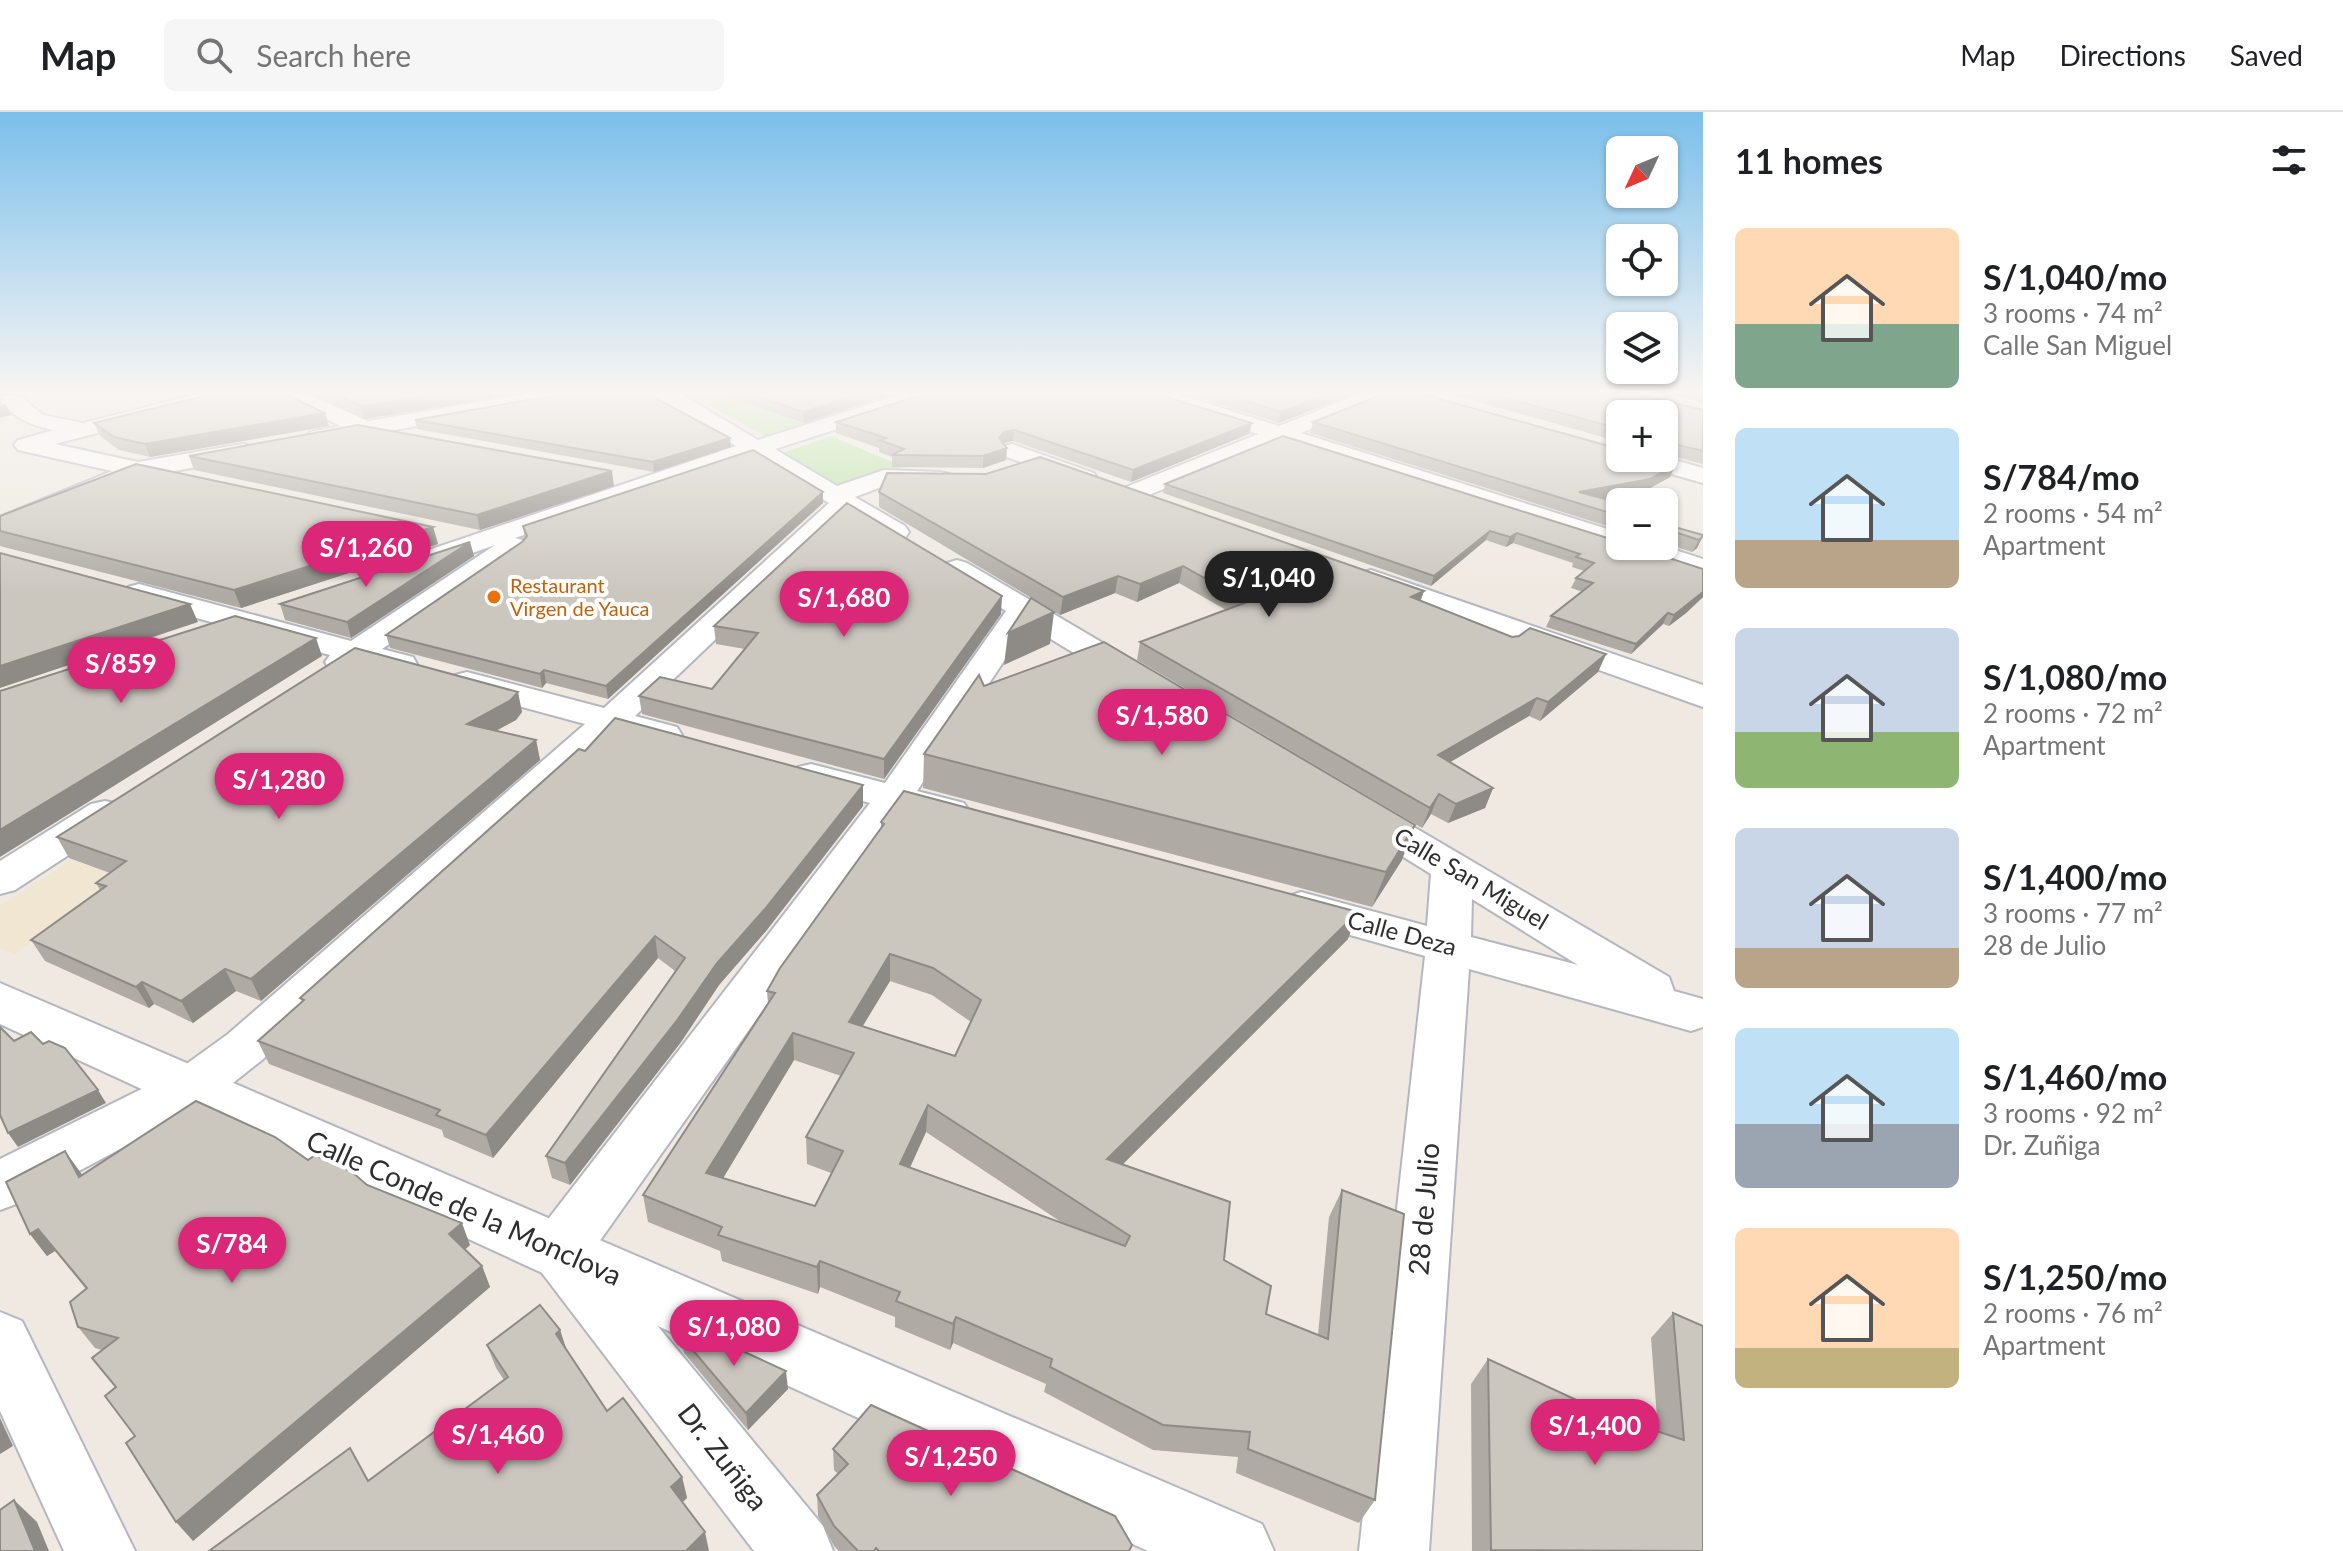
<!DOCTYPE html>
<html lang="en">
<head>
<meta charset="utf-8">
<style>
  body { margin:0; font-family:Lato,sans-serif; background:#f6f6f6; color:#202124; height:100vh; display:flex; flex-direction:column; font-size:30px; white-space:nowrap }
  * { box-sizing:border-box; margin:0 }
  p { font-size:26px; color:#757577 }
  .icon { flex:none; width:44px; height:44px; fill:none; stroke:currentColor; stroke-width:2; stroke-linecap:round; stroke-linejoin:round }
  .map { position:relative; flex:1; overflow:hidden }
  .sheet { display:flex; flex-direction:column; background:#fff; width:640px }
  .sheet>* { flex:none }
  .needle { width:52px; rotate:226deg }
  .tools { position:absolute; left:1606px; top:24px; display:grid; gap:16px }
  .tools a { display:grid; place-items:center; width:72px; height:72px; border-radius:12px; background:#fff; box-shadow:0 2px 6px #0004; font-size:40px }
  .price { position:absolute; translate:-50% -68px; padding:0 18px; border-radius:28px; background:#db2777; color:#fff; font-size:26px; line-height:52px; filter:drop-shadow(0 2px 4px #0008) }
  .price::after { content:''; position:absolute; left:50%; top:48px; width:24px; height:18px; margin-left:-12px; background:inherit; clip-path:polygon(0 0,100% 0,50% 100%) }
  .price.on { background:#222; color:#fff }
  ul { padding:0; list-style:none }
  li { display:flex; align-items:center; gap:24px; height:200px; padding:0 32px }
  li span { display:grid; place-items:center; flex:none; width:224px; height:160px; border-radius:12px; color:#555 }
  li>.icon { margin-inline-start:auto }
  span .icon { width:96px; height:96px; fill:#fffc; stroke-width:1 }
  li b { font-size:34px }
  h2 { display:flex; justify-content:space-between; align-items:center; height:96px; padding:0 32px; font-size:34px }
  header { display:flex; align-items:center; gap:48px; box-sizing:border-box; height:112px; padding:0 40px; background:#fff; border-bottom:2px solid #e0e0e0 }
  header strong { font-size:38px }
  nav { display:flex; gap:44px; margin-inline-start:auto; font-size:28px }
  .search { width:560px; height:72px; background:#f6f6f6; display:flex; align-items:center; gap:20px; box-sizing:border-box; padding:0 28px; border-radius:12px; color:#757577; font-size:30px }
  main { display:flex; flex:1; min-height:0 }
  .map>svg:first-child { display:block }
  .education { fill:#f0e6d1 }
  .green { fill:#b6e59e }
  .lines { fill:none; stroke-linecap:round; stroke-linejoin:round }
  .street-casing { stroke:#b4b7c1; stroke-width:4 }
  .secondary-casing { stroke:#b4b7c1; stroke-width:4 }
  .street { fill:#fff; fill-rule:evenodd }
  .secondary { fill:#fff; fill-rule:evenodd }
  .wall { fill:#afaba4; fill-rule:evenodd }
  .shaded-wall { fill:#8e8b86 }
  .building { fill:#cbc7bf; stroke:#8e8b86; stroke-width:2; fill-rule:evenodd }
  .food-dot { fill:#e8710a; stroke:#fff; stroke-width:3 }
  .labels { text-anchor:middle; stroke-width:8; stroke-linejoin:round; paint-order:stroke }
  .far-food-label { font-size:20px; fill:#c56008; stroke:#fff; text-anchor:start }
  .street-label { font-size:24px; fill:#2e2e2e; stroke:#fff }
  .near-street-label { font-size:28px; fill:#2e2e2e; stroke:#fff }
</style>
</head>
<body>
<header>
<strong>Map</strong>
<div class="search"><svg class="icon" aria-label="search" viewBox="0 0 24 24"><circle cx="10" cy="10" r="6"/><path d="M15 15l6 6"/></svg>Search here</div>
<nav><a>Map</a><a>Directions</a><a>Saved</a></nav>
</header>
<main>
<div class="map">
<svg width="1703" height="1439" viewBox="0 0 1703 1439">
  <rect width="100%" height="100%" fill="#efe9e1"/>
  <polygon class="education" points="72,747 124,766 14,842 0,836 0,794"/>
  <g class="green">
    <polygon points="685,281 727,281 808,313 769,326"/>
    <polygon points="831,324 904,355 842,378 780,342"/>
  </g>
  <g class="lines">
    <defs>
      <g id="street">
        <path d="M202,281H237L234,286L55,332L138,350L243,332L251,334L255,339L251,344L140,366L0,423V405L112,359L18,338L14,333L18,328L54,318C32,314 15,307 1,289L4,284H20L43,303L83,311Z"/>
        <polygon points="278,281 305,281 368,309 531,281 576,281 565,287 318,332 310,330 306,325 310,320 341,314 280,286"/>
        <path d="M654,281H679L758,328L905,281H935L933,286L775,337L837,374L884,358L940,360L949,362L952,367L949,372L887,373L855,385L905,414L909,420L905,426H885L847,402L635,604L677,615L682,623L677,631L664,634L617,621L262,948L210,989L19,1091L0,1098V1047L174,961L228,922L585,612L455,577L450,570L455,563L467,560L604,596L829,391L753,345L515,426L523,428L527,434L523,440L382,537L413,545L417,552L413,559C393,564 376,548 361,551C347,554 345,561 329,557L325,550L330,543L128,487L124,481L128,475L139,472L351,529L495,433L421,459L411,456L407,450L411,444L736,334L656,286Z"/>
        <polygon points="1143,281 1174,281 1279,314 1362,281 1390,281 1388,286 1301,321 1620,421 1620,434 1663,434 1703,447 1703,465 1281,329 1139,387 1121,387 1117,382 1121,377 1258,322 1145,286"/>
        <polygon points="1012,332 1094,361 1097,366 1094,371 1085,373 1004,344 1000,339 1004,334"/>
        <polygon points="1664,345 1703,356 1703,371 1633,351 1630,346"/>
        <polygon points="957,448 967,451 1147,557 1152,564 1147,571 1135,574 1123,571 1028,513 917,679 964,691 970,700 964,709 950,712 903,700 594,1137 823,1414 833,1439 754,1439 539,1157 530,1138 539,1119 870,691 798,671 792,663 798,655 811,652 885,671 1006,499 947,463 943,457 947,451"/>
        <polygon points="1371,458 1703,573 1703,595 1361,473 1356,467 1361,461"/>
        <polygon points="105,689 119,692 125,701 119,710 15,778 0,782 0,749 91,692"/>
        <path d="M1364,691L1378,694L1669,865L1674,879L1703,887V915L1691,919L1469,857L1429,1439H1359L1425,844L1286,805L1279,795L1286,785L1301,780L1427,814L1431,762L1350,712L1344,703L1350,694ZM1472,787L1578,853L1471,825Z"/>
        <polygon points="0,1200 22,1209 135,1439 64,1439 0,1299"/>
      </g>
      <polygon id="secondary" points="0,871 1262,1412 1274,1439 1148,1439 0,912"/>
    </defs>
    <use href="#street" class="street-casing"/>
    <use href="#secondary" class="secondary-casing"/>
    <use href="#street" class="street"/>
    <use href="#secondary" class="secondary"/>
  </g>
  <g class="wall">
    <polygon points="310,281 527,281 364,307"/>
    <polygon points="716,281 896,281 804,311"/>
    <polygon points="1183,281 1355,281 1279,311"/>
    <polygon points="1447,281 1634,281 1703,298 1703,352 1664,342 1664,302 1620,302 1620,330"/>
    <polygon points="1664,281 1703,281 1703,291"/>
    <polygon points="415,308 731,335 654,360 417,317"/>
    <polygon points="836,310 1252,311 1249,322 1131,370 1013,329 1003,331 1007,336 1006,348 983,356 892,355 892,345 879,340 879,336 836,321"/>
    <polygon points="1313,310 1620,346 1675,353 1670,365 1645,379 1604,387 1620,391 1620,418 1310,321"/>
    <polygon points="94,311 329,314 150,345 119,338 100,324"/>
    <polygon points="1283,324 1703,457 1703,485 1686,501 1669,514 1663,512 1631,542 1546,515 1551,504 1583,480 1571,476 1576,466 1584,459 1572,455 1573,451 1513,431 1506,435 1486,428 1431,474 1163,381 1165,372"/>
    <polygon points="189,344 614,374 480,418 194,358"/>
    <polygon points="879,380 1424,479 1420,489 1512,525 1606,542 1598,560 1540,609 1529,604 1450,650 1493,676 1485,696 1448,711 1431,702 1422,716 1137,548 1140,530 1226,498 1179,471 1137,490 1115,481 1060,503 879,395"/>
    <polygon points="823,391 608,587 546,571 542,576 390,536 386,523 522,430 525,426 523,414"/>
    <polygon points="0,404 433,415 438,432 241,496 0,434"/>
    <polygon points="1664,412 1703,424 1697,436 1692,440 1664,431"/>
    <polygon points="470,430 474,444 351,526 285,508 280,492"/>
    <polygon points="1001,502 884,667 642,602 639,584 712,577 745,537 716,532 714,514"/>
    <polygon points="984,574 1402,748 1372,795 923,676 924,642"/>
    <polygon points="522,600 516,608 496,618 536,628 540,648 261,889 236,879 193,911 154,892 149,896 45,849 31,828 100,778 96,771 110,761 69,746 57,725"/>
    <polygon points="863,673 863,694 766,819 719,873 681,930 570,1073 552,1066 546,1044 675,859 658,846 493,1046 444,1025 442,1018 269,952 258,929 302,890 300,886"/>
    <path d="M881,710L1348,827L1122,1053L1224,1148L1266,1202L1318,1223L1329,1105L1342,1078L1375,1388L1359,1411L1236,1361L1238,1345L1153,1338L1044,1280L1046,1272L953,1231L950,1238L895,1215V1205L820,1175L818,1182L722,1149L720,1139L648,1110L643,1083L768,892L767,879L881,716ZM890,869L932,883L971,910L955,944L862,914ZM794,948L841,964L806,1025L807,1052L831,1061L815,1094L723,1066ZM926,1020L1064,1112L910,1056Z"/>
    <polygon points="308,1048 367,1073 470,1133 465,1137 482,1154 490,1175 193,1429 135,1324 102,1238 95,1236 78,1215 86,1177 55,1139 47,1144 30,1122 82,1063"/>
    <polygon points="1673,1201 1703,1439 1472,1439 1471,1272 1488,1247 1586,1296 1658,1319 1651,1226"/>
    <polygon points="560,1218 566,1238 607,1299 682,1365 687,1386 682,1390 369,1369 504,1268 496,1256 487,1233"/>
    <polygon points="680,1223 788,1277 748,1318 684,1241"/>
    <polygon points="833,1337 1129,1439 839,1439 834,1434 818,1404 817,1383 838,1362 834,1358"/>
  </g>
  <g class="shaded-wall">
    <polygon points="0,281 15,281 0,284"/>
    <polygon points="449,281 527,281 364,307 361,294"/>
    <polygon points="864,281 896,281 804,311 803,300"/>
    <polygon points="1331,281 1355,281 1279,311 1281,300"/>
    <polygon points="6,292 11,303 0,306 0,294"/>
    <polygon points="325,301 329,314 150,345 145,332"/>
    <polygon points="1252,311 1249,322 1131,370 1133,358"/>
    <polygon points="1014,318 1013,329 1003,331 999,326 1004,320"/>
    <polygon points="730,326 731,335 654,360 653,350"/>
    <polygon points="1007,336 1006,348 983,356 983,344"/>
    <polygon points="1675,353 1670,365 1645,379 1579,391 1579,380"/>
    <polygon points="612,359 614,374 480,418 477,403"/>
    <polygon points="823,380 823,391 608,587 606,574"/>
    <polygon points="433,415 438,432 241,496 234,478"/>
    <polygon points="1490,419 1486,428 1431,474 1434,464"/>
    <polygon points="1517,421 1513,431 1506,435 1510,425"/>
    <polygon points="1703,424 1697,436 1692,440 1699,428"/>
    <polygon points="470,430 474,444 351,526 347,510"/>
    <polygon points="1183,454 1179,471 1137,490 1140,472"/>
    <polygon points="1118,464 1115,481 1060,503 1063,485"/>
    <polygon points="1424,479 1418,496 1411,485"/>
    <polygon points="1703,480 1703,485 1686,501 1669,514 1674,503"/>
    <polygon points="1002,484 1001,502 884,667 884,647"/>
    <polygon points="190,492 198,510 0,576 0,554"/>
    <polygon points="1054,500 1050,532 1004,553 1008,521"/>
    <polygon points="1668,501 1663,512 1631,542 1636,532"/>
    <polygon points="316,526 322,544 0,745 0,718"/>
    <polygon points="1606,542 1598,560 1540,609 1548,590"/>
    <polygon points="544,558 546,571 542,576 540,562"/>
    <polygon points="518,580 522,600 516,608 472,632 467,612"/>
    <polygon points="1537,586 1529,604 1430,662 1438,643"/>
    <polygon points="536,628 540,648 261,889 251,867"/>
    <polygon points="863,673 863,694 766,819 719,873 681,930 570,1073 565,1051 717,851"/>
    <polygon points="1493,676 1485,696 1448,711 1456,692"/>
    <polygon points="1439,682 1431,702 1422,716 1430,696"/>
    <polygon points="1415,713 1402,748 1372,795 1386,760"/>
    <polygon points="1358,800 1348,827 1101,1074 1107,1047"/>
    <polygon points="655,824 658,846 493,1046 486,1023"/>
    <polygon points="890,842 890,869 849,937 849,910"/>
    <polygon points="225,857 236,879 193,911 181,889"/>
    <polygon points="142,870 154,892 149,896 136,875"/>
    <polygon points="793,921 794,948 710,1088 706,1061"/>
    <polygon points="98,978 106,991 18,1035 8,1021"/>
    <polygon points="928,993 926,1020 899,1079 900,1052"/>
    <polygon points="65,1039 81,1061 94,1087 79,1065"/>
    <polygon points="462,1111 470,1133 458,1144 449,1122"/>
    <polygon points="38,1117 55,1139 47,1144 30,1122"/>
    <polygon points="820,1149 820,1175 818,1182 817,1155"/>
    <polygon points="482,1154 490,1175 193,1429 176,1410"/>
    <polygon points="956,1205 953,1231 950,1238 953,1212"/>
    <polygon points="560,1218 568,1242 556,1222"/>
    <polygon points="786,1259 788,1277 748,1318 746,1301"/>
    <polygon points="0,1306 13,1334 0,1342"/>
    <polygon points="682,1365 687,1386 676,1396 671,1375"/>
    <polygon points="14,1388 37,1410 49,1439 35,1439"/>
    <polygon points="705,1420 709,1439 686,1439"/>
  </g>
  <g class="building">
    <polygon points="216,281 283,281 325,301 145,332 114,325 94,311"/>
    <polygon points="332,281 449,281 361,294"/>
    <polygon points="568,281 646,281 730,326 653,350 415,308"/>
    <polygon points="746,281 864,281 803,300"/>
    <polygon points="927,281 1153,281 1252,311 1133,358 1014,318 1004,320 999,326 1007,336 983,344 892,343 904,337 879,328 886,326 836,310"/>
    <polygon points="1219,281 1331,281 1281,300"/>
    <polygon points="1386,281 1418,281 1616,336 1620,336 1620,346 1650,346 1675,353 1650,367 1579,380 1620,391 1620,404 1313,310"/>
    <polygon points="1488,281 1634,281 1703,298 1703,339 1670,331 1664,331 1664,302 1620,302 1620,317"/>
    <polygon points="358,313 612,359 477,403 189,344"/>
    <polygon points="1283,324 1620,430 1620,434 1632,434 1703,457 1703,480 1674,503 1668,501 1636,532 1551,504 1593,471 1576,466 1594,451 1576,445 1580,442 1517,421 1510,425 1490,419 1434,464 1165,372"/>
    <polygon points="753,338 823,380 606,574 544,558 540,562 386,523 522,430 527,424 523,414"/>
    <polygon points="1040,345 1424,479 1411,485 1512,525 1519,524 1530,516 1606,542 1548,590 1537,586 1438,643 1493,676 1456,692 1439,682 1430,696 1140,530 1247,490 1183,454 1140,472 1118,464 1063,485 879,380 887,361 986,362"/>
    <polygon points="136,352 433,415 234,478 0,419 0,404"/>
    <polygon points="847,391 1002,484 884,647 639,584 660,565 712,577 758,521 714,514"/>
    <polygon points="1664,412 1703,423 1703,424 1699,428 1669,418 1664,418"/>
    <polygon points="470,430 347,510 280,492"/>
    <polygon points="0,441 190,492 0,554"/>
    <polygon points="1031,486 1054,500 1008,521"/>
    <polygon points="235,504 316,526 0,718 0,579"/>
    <polygon points="1104,530 1415,713 1386,760 924,642 979,563 984,574"/>
    <polygon points="355,536 518,580 511,588 467,612 536,628 251,867 225,857 181,889 142,870 136,875 31,828 106,774 96,771 126,749 57,725"/>
    <polygon points="615,606 863,673 765,797 717,851 678,907 565,1051 546,1044 685,846 655,824 486,1023 436,1003 440,998 258,929 304,888 300,886 579,637 585,639"/>
    <path d="M904,679L1358,800L1107,1047L1230,1090L1224,1148L1271,1174L1266,1202L1328,1227L1342,1078L1404,1102L1375,1388L1248,1337L1250,1320L1163,1313L1050,1255L1052,1247L956,1205L953,1212L896,1189L900,1180L820,1149L817,1155L718,1123L722,1115L643,1083L775,881L767,879L780,856L884,712L881,710ZM890,842L933,856L981,888L955,944L849,910ZM793,921L854,941L806,1025L843,1039L815,1094L706,1061ZM928,993L1130,1124L1125,1134L900,1052Z"/>
    <polygon points="0,915 14,929 31,920 43,932 49,929 65,936 98,978 8,1021 0,1003"/>
    <polygon points="196,989 275,1025 308,1048 315,1043 352,1060 367,1073 462,1111 449,1122 482,1154 176,1410 126,1331 135,1324 105,1284 116,1275 92,1246 118,1226 78,1215 70,1190 87,1176 38,1117 30,1122 6,1070 65,1039 79,1065"/>
    <polygon points="540,1193 560,1218 556,1222 607,1299 623,1286 682,1365 671,1375 705,1420 686,1439 209,1439 350,1336 368,1369 508,1265 487,1233"/>
    <polygon points="1673,1201 1703,1214 1703,1439 1491,1438 1488,1247 1585,1292 1586,1296 1684,1328"/>
    <polygon points="688,1214 786,1259 746,1301 680,1223"/>
    <polygon points="871,1293 1115,1404 1132,1433 1129,1439 879,1439 876,1436 874,1439 858,1439 834,1414 817,1383 848,1352 833,1337"/>
    <polygon points="14,1388 35,1439 0,1439 0,1398"/>
  </g>
  <linearGradient id="sky" x2="0" y2="1"><stop stop-color="#7abfeb"/><stop offset="0.58" stop-color="#f8f5f2"/><stop offset="1" stop-color="#f8f5f2" stop-opacity="0"/></linearGradient>
  <rect width="1703" height="482" fill="url(#sky)"/>
  <circle class="food-dot" cx="494" cy="485" r="8"/>
  <g class="labels">
    <g class="far-food-label">
      <text x="510" y="481">Restaurant<tspan x="510" dy="23">Virgen de Yauca</tspan></text>
    </g>
    <g class="street-label">
      <text transform="translate(1471 767) rotate(31)" y="8">Calle San Miguel</text>
      <text transform="translate(1402 822) rotate(15)" y="8">Calle Deza</text>
    </g>
    <g class="near-street-label">
      <text transform="translate(464 1096) rotate(24)" y="10">Calle Conde de la Monclova</text>
      <text transform="translate(1424 1097) rotate(-85)" y="10">28 de Julio</text>
      <text transform="translate(723 1345) rotate(52)" y="10">Dr. Zuñiga</text>
    </g>
  </g>
</svg>
<div class="tools">
<a><svg class="needle" viewBox="-14 -14 28 28"><path d="M0-13l5 13h-10z" fill="#e53935"/><path d="M0 13l5-13h-10z" fill="#757577"/></svg></a>
<a><svg class="icon" aria-label="locate" viewBox="0 0 24 24"><circle cx="12" cy="12" r="6"/><path d="M12 2v4M12 18v4M2 12h4M18 12h4"/></svg></a>
<a><svg class="icon" aria-label="layers" viewBox="0 0 24 24"><path d="M12 4l9 5-9 5-9-5zM3 14l9 5 9-5"/></svg></a>
<a>+</a>
<a>−</a>
</div>
<b class="price" style="left:366px;top:477px">S/1,260</b>
<b class="price on" style="left:1269px;top:507px">S/1,040</b>
<b class="price" style="left:844px;top:527px">S/1,680</b>
<b class="price" style="left:121px;top:593px">S/859</b>
<b class="price" style="left:1162px;top:645px">S/1,580</b>
<b class="price" style="left:279px;top:709px">S/1,280</b>
<b class="price" style="left:232px;top:1173px">S/784</b>
<b class="price" style="left:734px;top:1256px">S/1,080</b>
<b class="price" style="left:1595px;top:1355px">S/1,400</b>
<b class="price" style="left:498px;top:1364px">S/1,460</b>
<b class="price" style="left:951px;top:1386px">S/1,250</b>
</div>
<section class="sheet">
<h2>11 homes<svg class="icon" aria-label="filters" viewBox="0 0 24 24"><path d="M4 7h16M4 17h16"/><circle cx="9" cy="7" r="2"/><circle cx="15" cy="17" r="2"/></svg></h2>
<ul>
<li><span style="background:linear-gradient(#ffd9b3 60%,#7fa58c 0)"><svg class="icon" aria-label="home" viewBox="0 0 24 24"><path d="M3 11l9-7 9 7M6 9v11h12V9"/></svg></span><div><b>S/1,040/mo</b><p>3 rooms · 74 m²</p><p>Calle San Miguel</p></div></li>
<li><span style="background:linear-gradient(#bfe0f5 70%,#b9a48a 0)"><svg class="icon" aria-label="home" viewBox="0 0 24 24"><path d="M3 11l9-7 9 7M6 9v11h12V9"/></svg></span><div><b>S/784/mo</b><p>2 rooms · 54 m²</p><p>Apartment</p></div></li>
<li><span style="background:linear-gradient(#c9d6e8 65%,#8fb573 0)"><svg class="icon" aria-label="home" viewBox="0 0 24 24"><path d="M3 11l9-7 9 7M6 9v11h12V9"/></svg></span><div><b>S/1,080/mo</b><p>2 rooms · 72 m²</p><p>Apartment</p></div></li>
<li><span style="background:linear-gradient(#c9d6e8 75%,#b9a48a 0)"><svg class="icon" aria-label="home" viewBox="0 0 24 24"><path d="M3 11l9-7 9 7M6 9v11h12V9"/></svg></span><div><b>S/1,400/mo</b><p>3 rooms · 77 m²</p><p>28 de Julio</p></div></li>
<li><span style="background:linear-gradient(#bfe0f5 60%,#9aa5b1 0)"><svg class="icon" aria-label="home" viewBox="0 0 24 24"><path d="M3 11l9-7 9 7M6 9v11h12V9"/></svg></span><div><b>S/1,460/mo</b><p>3 rooms · 92 m²</p><p>Dr. Zuñiga</p></div></li>
<li><span style="background:linear-gradient(#ffd9b3 75%,#c2b280 0)"><svg class="icon" aria-label="home" viewBox="0 0 24 24"><path d="M3 11l9-7 9 7M6 9v11h12V9"/></svg></span><div><b>S/1,250/mo</b><p>2 rooms · 76 m²</p><p>Apartment</p></div></li>
</ul>
</section>
</main>
</body>
</html>
